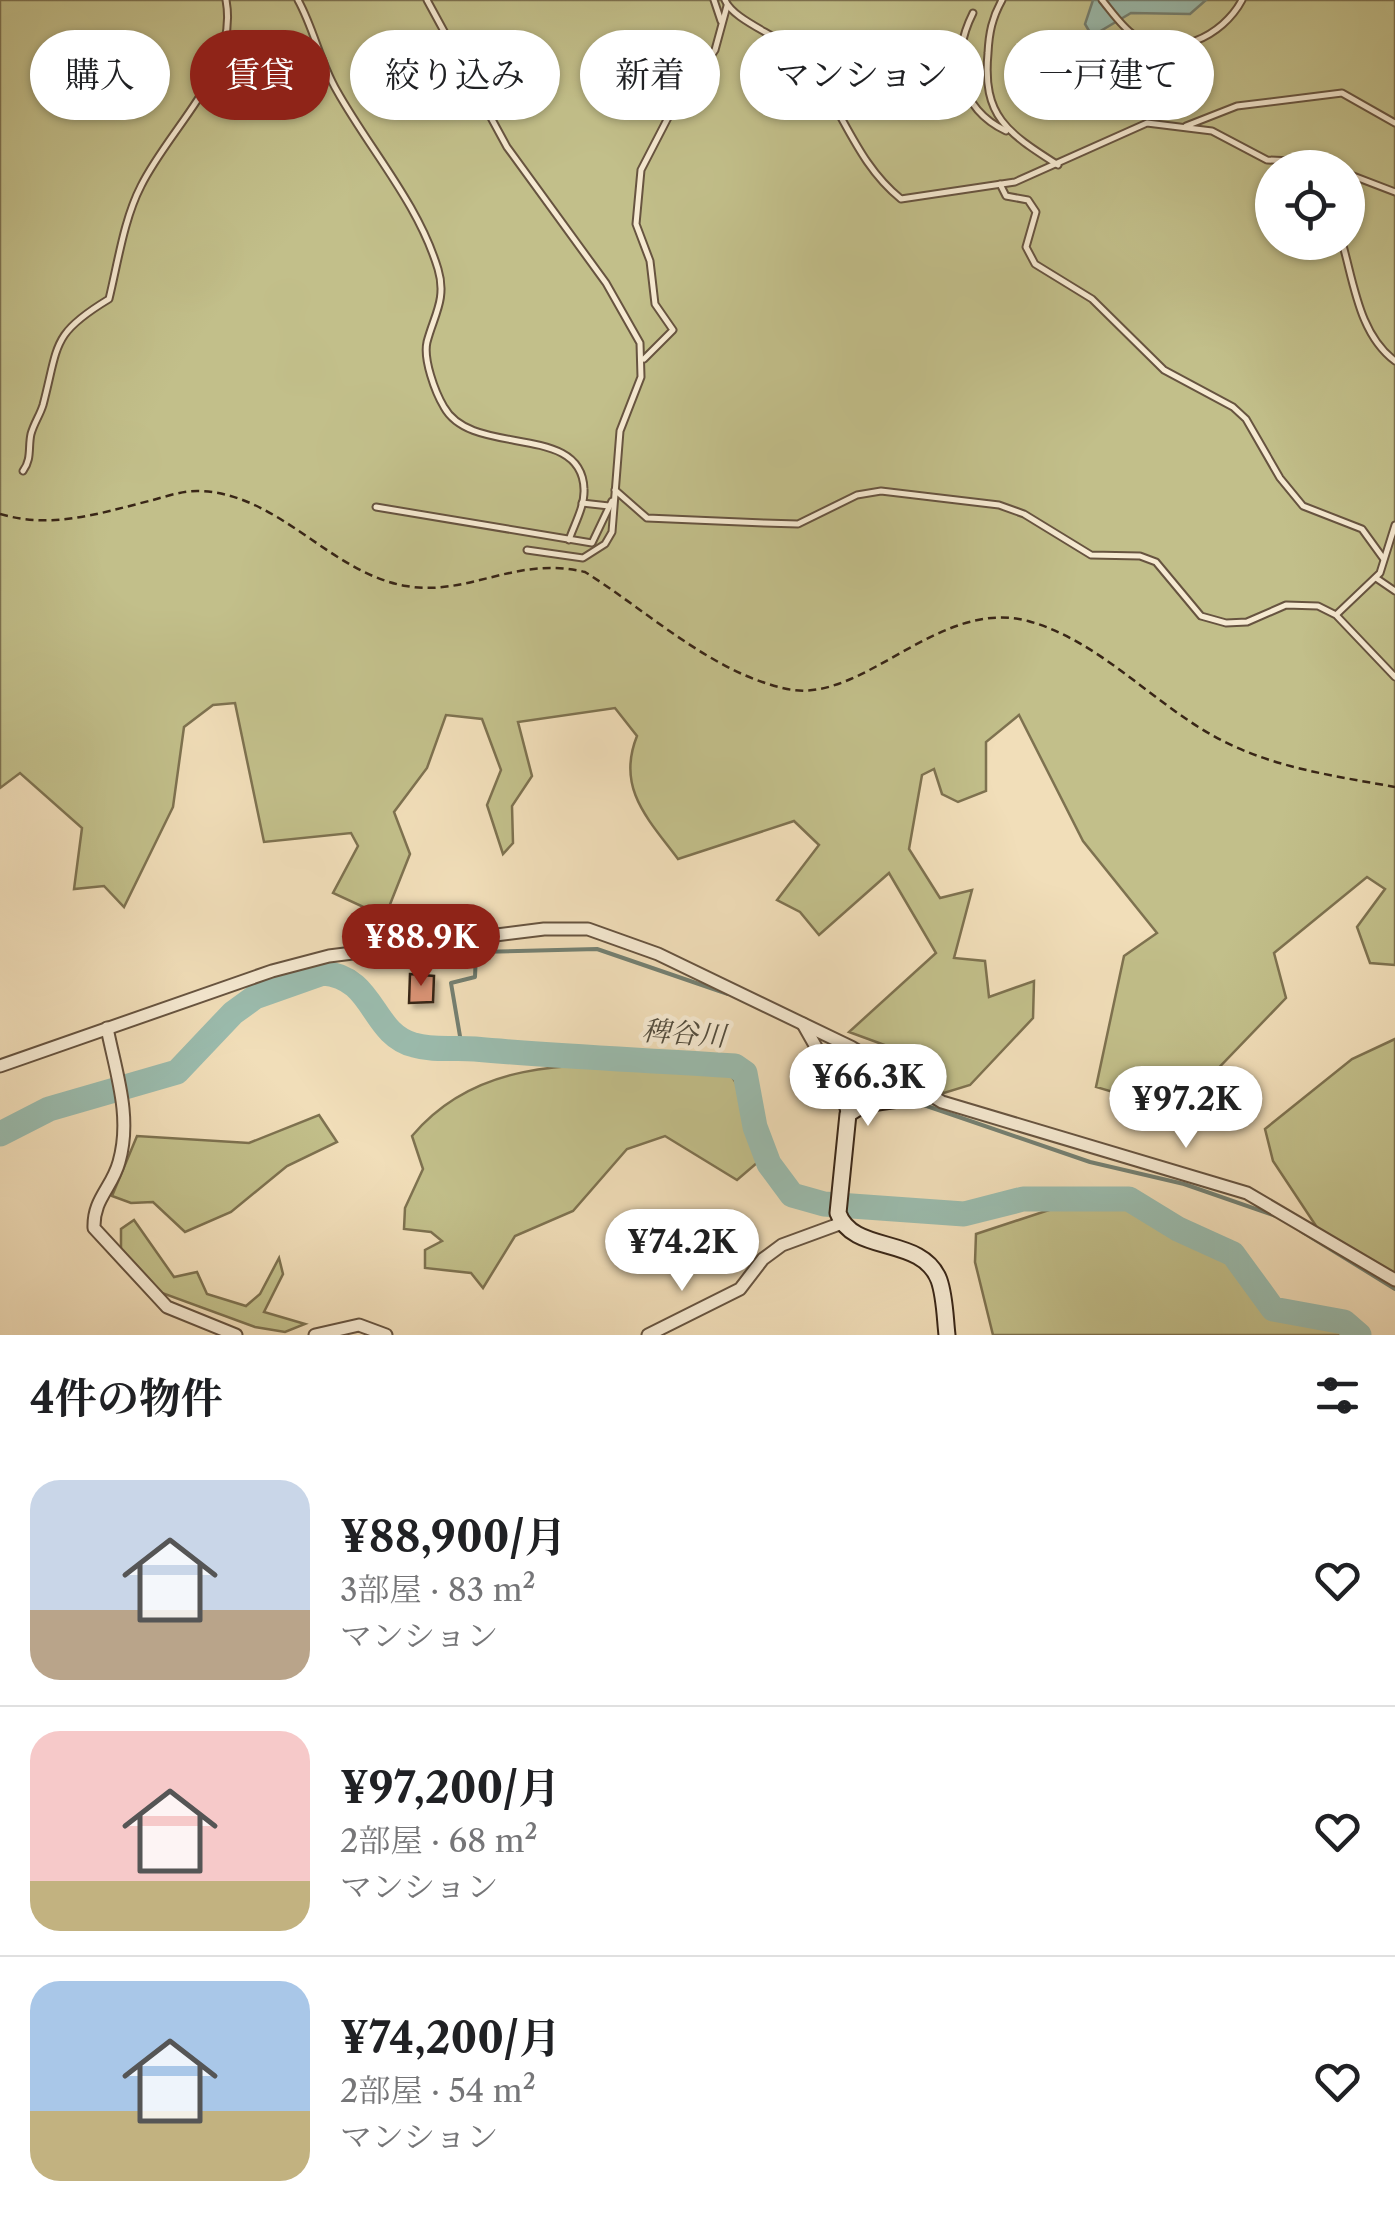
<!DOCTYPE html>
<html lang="ja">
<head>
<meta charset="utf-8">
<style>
  body { margin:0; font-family:"Libre Caslon Text","Noto Serif JP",serif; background:#f2f2f2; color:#202124; height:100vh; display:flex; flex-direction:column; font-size:38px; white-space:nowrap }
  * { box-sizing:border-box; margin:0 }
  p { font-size:32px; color:#757577 }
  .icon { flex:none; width:55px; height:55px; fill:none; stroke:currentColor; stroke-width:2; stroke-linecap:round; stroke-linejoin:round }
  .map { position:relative; height:1335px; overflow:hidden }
  .details { display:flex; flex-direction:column; background:#fff; flex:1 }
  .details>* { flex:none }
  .banner { position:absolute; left:30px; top:30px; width:1335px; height:90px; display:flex; gap:20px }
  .fabs { position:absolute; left:1255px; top:150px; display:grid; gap:20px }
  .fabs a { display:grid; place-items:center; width:110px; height:110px; border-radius:50%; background:#fff; box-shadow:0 2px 8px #0004; font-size:50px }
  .price { position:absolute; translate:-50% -85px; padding:0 22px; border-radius:35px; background:#fff; color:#222; font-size:32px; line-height:65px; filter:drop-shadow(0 2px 5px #0008) }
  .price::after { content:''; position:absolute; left:50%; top:60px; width:30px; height:22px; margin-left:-15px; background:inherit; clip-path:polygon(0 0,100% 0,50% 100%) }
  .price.selected { background:#8f2418; color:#fff }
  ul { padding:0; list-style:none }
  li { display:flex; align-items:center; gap:30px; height:250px; padding:0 30px }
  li+li { border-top:2px solid #e0e0e0 }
  li span { display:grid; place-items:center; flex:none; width:280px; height:200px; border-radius:30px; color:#555 }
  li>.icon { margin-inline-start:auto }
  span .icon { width:120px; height:120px; fill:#fffc; stroke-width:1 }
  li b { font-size:42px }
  h2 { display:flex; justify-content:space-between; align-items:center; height:120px; padding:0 30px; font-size:42px }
  .pill { padding:0 35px; border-radius:45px; background:#fff; box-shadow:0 2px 8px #0004; font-size:35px; line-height:90px }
  .pill.selected { background:#8f2418; color:#fff }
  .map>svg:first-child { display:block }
  .green { fill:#c2bf8a; stroke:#7e7250; stroke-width:2.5; fill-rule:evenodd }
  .water { fill:#9bbcae; stroke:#748072; stroke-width:2.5 }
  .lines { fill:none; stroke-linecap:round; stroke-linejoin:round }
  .stream { stroke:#748072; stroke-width:4 }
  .river { stroke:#9bbcae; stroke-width:25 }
  .building { fill:#d99375; stroke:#392617; stroke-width:2.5; filter:url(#shadow) }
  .lane-casing { stroke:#675440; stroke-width:9 }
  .street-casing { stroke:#675440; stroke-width:15 }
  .secondary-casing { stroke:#392617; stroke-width:19 }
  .path { stroke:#392617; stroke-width:2.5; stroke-dasharray:8 5; stroke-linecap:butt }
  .lane { stroke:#f6ead2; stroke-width:5 }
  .street { stroke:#f6ead2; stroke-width:11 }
  .secondary { stroke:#f6ead2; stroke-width:15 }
  .labels { text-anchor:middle; stroke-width:9; stroke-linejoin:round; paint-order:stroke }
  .water-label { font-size:28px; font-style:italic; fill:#524c3d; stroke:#f6ead2 }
</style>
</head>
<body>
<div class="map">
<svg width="1395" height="1335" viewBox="0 0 1395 1335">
  <defs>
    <filter id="shadow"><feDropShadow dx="4.5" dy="4.5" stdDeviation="2.5" flood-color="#0004"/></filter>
  </defs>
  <rect width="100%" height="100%" fill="#f1deb9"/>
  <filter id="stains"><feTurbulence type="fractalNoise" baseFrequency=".002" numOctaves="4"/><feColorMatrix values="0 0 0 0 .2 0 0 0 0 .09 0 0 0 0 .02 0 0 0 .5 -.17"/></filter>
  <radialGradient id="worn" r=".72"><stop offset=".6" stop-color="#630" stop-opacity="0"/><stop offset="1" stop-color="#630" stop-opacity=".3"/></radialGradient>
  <g class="green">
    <path d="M0,0H1395V965L1370,963L1357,927L1385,889L1367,877L1274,953L1286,998L1177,1111L1096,1087L1124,956L1157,933L1083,841L1019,715L986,742V791L958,802L942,794L934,769L922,775L909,849L940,898L972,890L954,958L985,961L989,997L1034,981L1033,1018L970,1085L944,1093L911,1078L901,1051L849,1032L936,953L889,873L819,935L800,912L777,900L819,845L794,821L678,859C648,819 616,788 637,736L615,708L518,722L532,776L512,806L513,843L503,854L487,805L501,770L482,719L446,715L427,768L394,812L410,854L385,917L333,893L358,846L351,833L264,842L235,703L213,705L184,727L173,807L124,907L104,886L74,889L82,828L20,773L0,788ZM1272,168H1348V242H1272Z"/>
    <polygon points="1395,1039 1395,1273 1324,1238 1273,1161 1265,1129 1352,1059"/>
    <path d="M725,1066L749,1103L758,1162L737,1180L665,1136L627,1149L573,1211L515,1236L483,1288L471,1273L425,1268V1250L442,1241L431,1232L404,1229L405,1208L423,1169L412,1136C491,1042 615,1070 725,1066Z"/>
    <polygon points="319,1115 337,1142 287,1166 231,1212 185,1232 153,1202 131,1203 112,1196 137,1136 249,1143"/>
    <polygon points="1108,1205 1130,1208 1230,1258 1270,1314 1328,1327 1348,1316 1357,1335 993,1335 975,1262 976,1234 1058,1207"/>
    <polygon points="134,1220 174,1277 197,1272 207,1294 246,1306 260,1294 279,1258 283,1274 264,1312 305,1324 285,1332 255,1327 162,1293 121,1251 121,1229"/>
  </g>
  <polygon class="water" points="1093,0 1206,0 1190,14 1131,13 1092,36 1085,24"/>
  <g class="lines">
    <g class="stream">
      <polyline points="462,1048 451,983 475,977 476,952 597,949 728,994"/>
      <polyline points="918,1103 1090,1162 1184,1184 1276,1216"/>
      <polyline points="1301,1231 1395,1289"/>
    </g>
    <path class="river" d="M0,1134L49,1109L177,1072L233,1013L255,997L323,973C375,977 371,1034 414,1045C434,1051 455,1047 475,1049C562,1057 648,1060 735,1066L745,1073L755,1127L769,1164L792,1195L824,1204L964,1214L1023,1199H1129L1178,1229L1233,1254L1273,1309L1344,1322L1359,1335"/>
  </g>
  <g class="building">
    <polygon points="410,974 434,976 433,1002 409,1003"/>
    <polygon points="839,1051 847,1055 900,1087 873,1091 856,1083 849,1076 852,1070 834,1060"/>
  </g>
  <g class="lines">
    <defs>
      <g id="lane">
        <path d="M298,0C314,29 320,62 337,91C370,150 418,203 438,269C447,299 434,315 427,342C423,359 435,392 444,407C472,458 582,422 584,489C585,506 574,525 569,540"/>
        <polyline points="427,0 507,147 606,283 640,343 641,377 620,431 612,532 605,544 583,558 527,550"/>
        <polyline points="714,0 721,21"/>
        <path d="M725,0C734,22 785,37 804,60C842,105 854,161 901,199L1015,182L1147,123L1212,131L1267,160L1318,162L1331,168"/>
        <path d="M1002,0C992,18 989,33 988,53C982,117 1008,133 1058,165"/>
        <path d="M1102,0C1112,12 1122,27 1134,35C1173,61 1223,36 1242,0"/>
        <path d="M973,13C950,59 958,108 1006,131"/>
        <polyline points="458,57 469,53 531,99"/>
        <polyline points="1186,126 1237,106 1342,93 1395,123"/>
        <polyline points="1348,174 1395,192"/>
        <polyline points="1000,184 1006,196 1028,200 1036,212 1026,247 1035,264 1092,299 1164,370 1233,407 1246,419 1280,478 1303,506 1362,529 1383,558"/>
        <path d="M1342,242C1354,283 1359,334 1395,361"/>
        <polyline points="644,359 673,330 655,304 650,261 636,224 641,170 688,79 702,69 715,50 727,6"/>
        <path d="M23,471C32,459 28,447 31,434C34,423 40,415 43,405C59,344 51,334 109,299C118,262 124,219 141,186C170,127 239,70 226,0"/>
        <polyline points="615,490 647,518 764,523 798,524 857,495 881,491 999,505 1024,514 1091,555 1140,556 1156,562 1201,616 1226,623 1247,622 1286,605 1318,606 1336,615 1395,677"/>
        <polyline points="582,503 609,506"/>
        <polyline points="376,507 592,543 612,501"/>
        <polyline points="1376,578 1395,591"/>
        <polyline points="1337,614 1380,573 1395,525"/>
      </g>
      <g id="street">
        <polyline points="803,1024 838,1086 848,1114"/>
        <path d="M107,1028C116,1073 132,1117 119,1162C112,1188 93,1199 94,1228L167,1307L236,1335"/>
        <polyline points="0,1066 272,971 329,956 544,929 588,929 658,954 851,1047 942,1102 1247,1193 1395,1280"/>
        <polyline points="315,1335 359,1325 386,1335"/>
        <polyline points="648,1335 740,1289 763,1259 782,1245 842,1223"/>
      </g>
      <path id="secondary" d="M926,1095L864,1104L848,1114L838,1213C853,1255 922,1235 939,1280C945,1297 945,1318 947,1335"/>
    </defs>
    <use href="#lane" class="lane-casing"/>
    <use href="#street" class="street-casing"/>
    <use href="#secondary" class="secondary-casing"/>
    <path class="path" d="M0,514C52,529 97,514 149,501C165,497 183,490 201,491C281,495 330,573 406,586C468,597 517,555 585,572C649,612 712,673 787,689C863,705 938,597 1028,621C1101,641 1155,706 1221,740C1275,768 1335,776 1395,787"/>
    <use href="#lane" class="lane"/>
    <use href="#street" class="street"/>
    <use href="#secondary" class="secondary"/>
  </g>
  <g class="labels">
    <g class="water-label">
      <text transform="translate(684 1033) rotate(4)" y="10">稗谷川</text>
    </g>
  </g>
  <rect width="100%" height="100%" filter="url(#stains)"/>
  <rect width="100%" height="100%" fill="url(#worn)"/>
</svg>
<div class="fabs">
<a><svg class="icon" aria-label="locate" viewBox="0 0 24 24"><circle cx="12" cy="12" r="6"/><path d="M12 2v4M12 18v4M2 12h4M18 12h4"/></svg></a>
</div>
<b class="price selected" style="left:421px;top:989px">¥88.9K</b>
<b class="price" style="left:868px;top:1129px">¥66.3K</b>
<b class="price" style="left:1186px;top:1151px">¥97.2K</b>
<b class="price" style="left:682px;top:1294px">¥74.2K</b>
<div class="banner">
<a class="pill">購入</a>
<a class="pill selected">賃貸</a>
<a class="pill">絞り込み</a>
<a class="pill">新着</a>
<a class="pill">マンション</a>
<a class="pill">一戸建て</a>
</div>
</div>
<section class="details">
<h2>4件の物件<svg class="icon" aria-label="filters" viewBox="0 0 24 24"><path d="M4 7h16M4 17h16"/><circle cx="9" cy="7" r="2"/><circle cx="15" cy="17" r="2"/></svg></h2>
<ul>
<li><span style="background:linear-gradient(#c9d6e8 65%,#b9a48a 0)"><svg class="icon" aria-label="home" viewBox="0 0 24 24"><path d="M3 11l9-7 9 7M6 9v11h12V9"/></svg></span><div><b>¥88,900/月</b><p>3部屋 · 83 m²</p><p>マンション</p></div><svg class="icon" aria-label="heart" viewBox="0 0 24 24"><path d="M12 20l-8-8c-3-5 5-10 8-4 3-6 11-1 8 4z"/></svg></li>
<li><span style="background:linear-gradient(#f6c9c9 75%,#c2b280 0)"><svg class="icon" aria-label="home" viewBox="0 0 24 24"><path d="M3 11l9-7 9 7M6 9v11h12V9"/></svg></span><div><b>¥97,200/月</b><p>2部屋 · 68 m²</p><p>マンション</p></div><svg class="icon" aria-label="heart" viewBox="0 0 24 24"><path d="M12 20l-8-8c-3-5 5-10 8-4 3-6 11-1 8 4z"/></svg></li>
<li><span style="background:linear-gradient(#a9c7e8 65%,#c2b280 0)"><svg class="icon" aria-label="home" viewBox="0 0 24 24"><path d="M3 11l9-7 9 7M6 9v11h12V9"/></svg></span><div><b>¥74,200/月</b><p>2部屋 · 54 m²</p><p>マンション</p></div><svg class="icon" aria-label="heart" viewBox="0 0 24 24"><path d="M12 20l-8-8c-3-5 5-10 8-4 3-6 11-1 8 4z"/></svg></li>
</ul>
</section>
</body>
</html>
